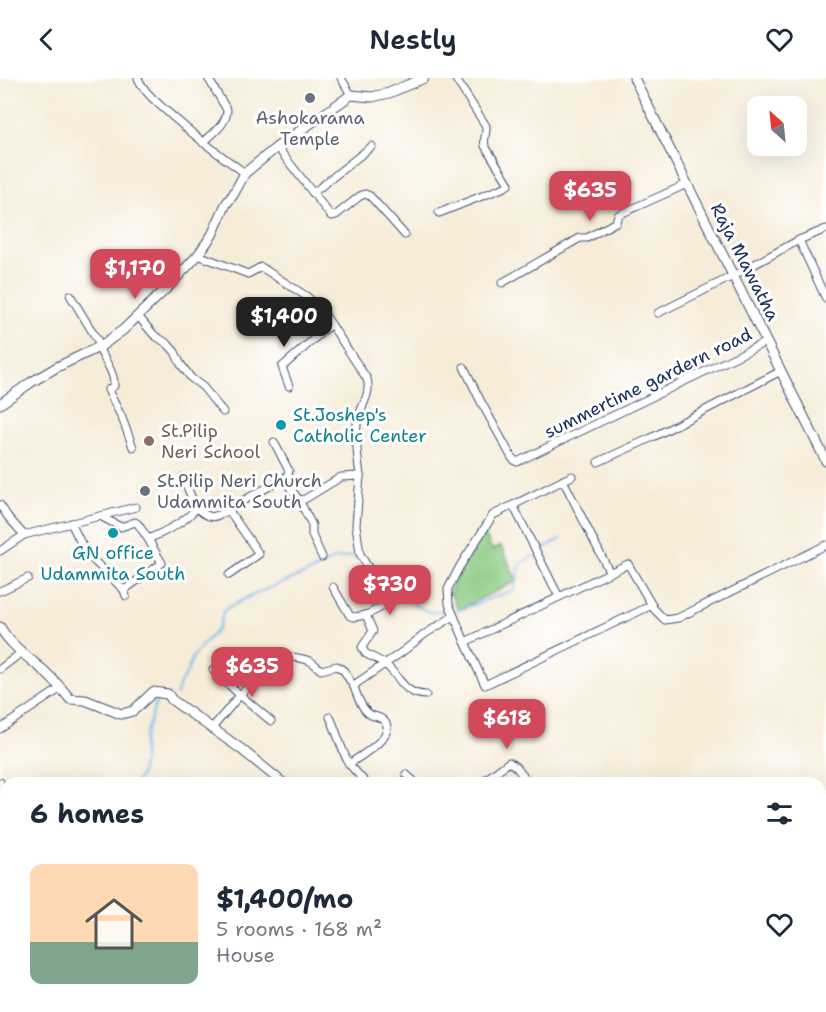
<!DOCTYPE html>
<html lang="en">
<head>
<meta charset="utf-8">
<style>
  body { margin:0; font-family:"Shantell Sans",sans-serif; background:#f2f2f3; color:#1f2937; height:100vh; display:flex; flex-direction:column; font-size:22px; white-space:nowrap }
  * { box-sizing:border-box; margin:0 }
  p { font-size:20px; color:#747a83 }
  .icon { flex:none; width:33px; height:33px; fill:none; stroke:currentColor; stroke-width:2; stroke-linecap:round; stroke-linejoin:round }
  .map { position:relative; flex:1; overflow:hidden }
  .panel { position:absolute; left:0px; top:699px; width:826px; height:236px; display:flex; flex-direction:column; background:#fff; border-radius:18px 18px 0 0; box-shadow:0 6px 24px #0002 }
  .panel>* { flex:none }
  .needle { width:39px; rotate:333deg }
  .tools { position:absolute; left:747px; top:18px; display:grid; gap:12px }
  .tools a { display:grid; place-items:center; width:60px; height:60px; border-radius:12px; background:#fff; box-shadow:0 6px 24px #0002; font-size:30px }
  .price { position:absolute; translate:-50% -51px; padding:0 14px; border-radius:12px; background:#d1495b; color:#fff; font-size:20px; line-height:39px; filter:drop-shadow(0 2px 3px #0008) }
  .price::after { content:''; position:absolute; left:50%; top:36px; width:18px; height:14px; margin-left:-9px; background:inherit; clip-path:polygon(0 0,100% 0,50% 100%) }
  .price.active { background:#222; color:#fff }
  ul { padding:0; list-style:none }
  li { display:flex; align-items:center; gap:18px; height:150px; padding:0 30px }
  li+li { border-top:2px solid #e0e1e3 }
  li span { display:grid; place-items:center; flex:none; width:168px; height:120px; border-radius:12px; color:#555 }
  li>.icon { margin-inline-start:auto }
  span .icon { width:72px; height:72px; fill:#fffc; stroke-width:1 }
  li b { font-size:26px }
  h2 { display:flex; justify-content:space-between; align-items:center; height:72px; padding:0 30px; font-size:26px }
  header { display:flex; justify-content:space-between; align-items:center; height:78px; padding:0 30px; background:#fff; font-size:27px; font-weight:600 }
  .map>svg:first-child { display:block }
  .green { fill:#8aca82; stroke:#527c70; stroke-width:1.5 }
  .lines { fill:none; stroke-linecap:round; stroke-linejoin:round }
  .stream { stroke:#78b9ec; stroke-width:2 }
  .street-casing { stroke:#3c4b70; stroke-width:9 }
  .secondary-casing { stroke:#3c4b70; stroke-width:11 }
  .street { stroke:#fff; stroke-width:7 }
  .secondary { stroke:#fff; stroke-width:9 }
  .rail-casing { stroke:#1b2f5e; stroke-width:4.5 }
  .rail { stroke:#fff; stroke-width:2; stroke-dasharray:7; stroke-linecap:butt }
  .worship-dot { fill:#6b7280; stroke:#fff; stroke-width:2 }
  .culture-dot { fill:#0f9aa8; stroke:#fff; stroke-width:2 }
  .education-dot { fill:#8d6e63; stroke:#fff; stroke-width:2 }
  .labels { text-anchor:middle; stroke-width:6; stroke-linejoin:round; paint-order:stroke }
  .worship-label { font-size:18px; fill:#5b616d; stroke:#fff }
  .street-label { font-size:18px; fill:#1b2f5e; stroke:#fff }
  .culture-label { font-size:18px; fill:#0d838f; stroke:#fff; text-anchor:start }
  .education-label { font-size:18px; fill:#785e54; stroke:#fff; text-anchor:start }
</style>
</head>
<body>
<header><svg class="icon" aria-label="back" viewBox="0 0 24 24"><path d="M15 5l-7 7 7 7"/></svg>Nestly<svg class="icon" aria-label="heart" viewBox="0 0 24 24"><path d="M12 20l-8-8c-3-5 5-10 8-4 3-6 11-1 8 4z"/></svg></header>
<div class="map">
<svg width="826" height="934" viewBox="0 0 826 934">
  <rect width="100%" height="100%" fill="#fff"/>
  <filter id="ink" filterUnits="userSpaceOnUse"><feTurbulence type="fractalNoise" baseFrequency=".0167" numOctaves="2"/><feDisplacementMap in="SourceGraphic" scale="12" xChannelSelector="R" yChannelSelector="G"/><feConvolveMatrix kernelMatrix="1 2 1 2 8 2 1 2 1" color-interpolation-filters="sRGB"/></filter>
  <filter id="wash" filterUnits="userSpaceOnUse"><feTurbulence type="fractalNoise" baseFrequency=".008" numOctaves="4" result="noise"/><feDisplacementMap in="SourceGraphic" scale="24" xChannelSelector="R" yChannelSelector="G"/><feGaussianBlur stdDeviation="1.35" result="paint"/><feColorMatrix in="noise" values="0 0 0 0 0 0 0 0 0 0 0 0 0 0 0 0 0 1.4 0 .05"/><feComposite in="paint" operator="in"/></filter>
  <g filter="url(#wash)">
    <rect width="100%" height="100%" fill="#f6ecd8"/>
    <g class="green">
      <polygon points="484,454 492,472 501,468 517,503 458,532 450,514 454,504"/>
      <polygon points="0,866 6,870 6,928 79,929 78,931 71,934 0,934"/>
    </g>
    <g class="lines">
      <g class="stream">
        <polyline points="541,472 561,461"/>
        <polyline points="369,483 372,484 389,504 397,509 414,526 429,534 446,533"/>
        <polyline points="457,532 463,531 513,512 517,503 519,488 532,478"/>
        <polyline points="176,617 177,616 180,605 186,597 192,580 204,565 218,551 224,532 250,518 312,493 334,481 355,478"/>
        <path d="M136,705C148,687 140,675 145,658C149,646 153,634 157,621L162,619"/>
        <polyline points="96,928 98,934"/>
        <polyline points="637,934 643,929 655,934"/>
      </g>
    </g>
  </g>
  <g filter="url(#ink)">
    <g class="lines">
      <defs>
        <g id="street">
          <path d="M138,0C144,15 160,27 172,38C195,58 219,77 245,95"/>
          <polyline points="341,0 351,17"/>
          <path d="M203,65C212,56 227,46 227,32L208,0"/>
          <polyline points="277,69 331,138 336,137 360,118 365,116 370,118 405,157"/>
          <polyline points="313,115 372,68"/>
          <path d="M439,135L505,109L509,106L485,68C483,61 487,55 486,48L455,0"/>
          <polyline points="826,151 799,162 826,221"/>
          <path d="M198,177L248,196L261,189L306,218L321,231L367,301C372,317 359,330 357,346C355,364 358,381 360,398"/>
          <polyline points="502,205 580,160 587,160 616,144 618,137 687,106"/>
          <polyline points="70,217 101,268"/>
          <polyline points="658,235 733,198 799,162"/>
          <polyline points="138,238 154,257 168,266 175,274 180,285 191,300 203,309 223,334"/>
          <path d="M98,269C104,281 115,295 114,308L108,312L122,340L133,369"/>
          <polyline points="464,289 480,322 512,380 517,384 766,264"/>
          <polyline points="289,308 282,289 331,246"/>
          <polyline points="274,364 289,393 285,403"/>
          <polyline points="598,384 651,360 781,293"/>
          <polyline points="572,398 493,437 460,488 448,511 449,526 465,564 628,486 654,531 665,542 678,540 826,467"/>
          <polyline points="563,402 610,495"/>
          <polyline points="299,422 312,447 312,457 322,479"/>
          <polyline points="0,427 8,439 24,457"/>
          <polyline points="513,427 559,519"/>
          <path d="M196,430C211,441 211,441 227,433L230,434L259,476L229,497"/>
          <path d="M227,433L237,426L281,402L285,403L299,422L305,421L341,399L360,398L356,447L360,476L373,498L382,504L390,519C387,529 375,532 366,537"/>
          <path d="M100,438L121,449L135,444L138,446L148,461C163,455 187,443 196,430L183,399"/>
          <polyline points="71,445 86,475 124,512 126,518"/>
          <polyline points="0,473 24,457 136,429"/>
          <path d="M333,509L350,538L354,539L366,537L373,553L362,569L365,575C371,579 380,582 386,587C401,600 403,616 426,617"/>
          <polyline points="124,512 162,485 148,461"/>
          <polyline points="0,513 28,500"/>
          <polyline points="465,564 485,607 652,527"/>
          <polyline points="0,591 22,574"/>
          <path d="M330,639C337,654 341,671 349,686"/>
          <path d="M271,643L240,617L252,605C250,601 245,596 245,592C247,571 297,578 310,583C314,585 317,589 321,592L337,588L344,593L354,609"/>
          <polyline points="212,650 240,617 213,592"/>
          <polyline points="0,651 61,610"/>
          <polyline points="406,696 416,705"/>
          <polyline points="0,704 2,714 6,723"/>
          <path d="M366,705L349,686C359,679 398,657 384,643C381,639 376,639 371,637C363,633 357,618 354,609L357,605L402,574L425,556L454,538"/>
          <polyline points="481,705 509,684 516,689 529,705"/>
          <polyline points="0,800 6,807"/>
          <polyline points="0,815 6,822"/>
          <polyline points="820,893 826,893"/>
          <polyline points="113,928 118,934"/>
          <polyline points="510,928 514,934"/>
          <polyline points="742,928 745,934"/>
          <polyline points="433,934 440,928"/>
        </g>
        <g id="secondary">
          <polyline points="634,0 826,383"/>
          <polyline points="0,326 30,305 57,289 101,268 123,252 168,209 198,177 212,157 226,126 233,117 245,95 277,69 351,17 372,19 389,15 424,0"/>
          <path d="M0,549C10,567 28,579 44,593C54,602 62,611 70,621L85,622L121,636L133,633L153,614L168,616L172,622L241,671L283,705"/>
        </g>
      </defs>
      <use href="#street" class="street-casing"/>
      <use href="#secondary" class="secondary-casing"/>
      <use href="#street" class="street"/>
      <use href="#secondary" class="secondary"/>
      <defs>
        <g id="rail">
          <polyline points="0,811 6,818"/>
          <polyline points="107,928 112,934"/>
        </g>
      </defs>
      <use href="#rail" class="rail-casing"/>
      <use href="#rail" class="rail"/>
    </g>
  </g>
  <g class="worship-dot">
    <circle cx="310" cy="20" r="6"/>
    <circle cx="145" cy="413" r="6"/>
  </g>
  <g class="culture-dot">
    <circle cx="281" cy="347" r="6"/>
    <circle cx="113" cy="455" r="6"/>
  </g>
  <circle class="education-dot" cx="149" cy="363" r="6"/>
  <g class="labels">
    <g class="worship-label">
      <text x="310" y="46">Ashokarama<tspan x="310" dy="21">Temple</tspan></text>
      <text x="157" y="409" text-anchor="start">St.Pilip Neri Church<tspan x="157" dy="21">Udammita South</tspan></text>
    </g>
    <g class="street-label">
      <text transform="translate(745 184) rotate(63)" y="6">Raja Mawatha</text>
      <text transform="translate(648 305) rotate(-26)" y="6">summertime gardern road</text>
    </g>
    <g class="culture-label">
      <text x="293" y="343">St.Joshep's<tspan x="293" dy="21">Catholic Center</tspan></text>
      <text x="113" y="481" text-anchor="middle">GN office<tspan x="113" dy="21">Udammita South</tspan></text>
    </g>
    <g class="education-label">
      <text x="161" y="359">St.Pilip<tspan x="161" dy="21">Neri School</tspan></text>
    </g>
  </g>
</svg>
<div class="tools">
<a><svg class="needle" viewBox="-14 -14 28 28"><path d="M0-13l5 13h-10z" fill="#e53935"/><path d="M0 13l5-13h-10z" fill="#747a83"/></svg></a>
</div>
<b class="price" style="left:590px;top:144px">$635</b>
<b class="price" style="left:135px;top:222px">$1,170</b>
<b class="price active" style="left:284px;top:270px">$1,400</b>
<b class="price" style="left:390px;top:538px">$730</b>
<b class="price" style="left:252px;top:620px">$635</b>
<b class="price" style="left:507px;top:672px">$618</b>
<section class="panel">
<h2>6 homes<svg class="icon" aria-label="filters" viewBox="0 0 24 24"><path d="M4 7h16M4 17h16"/><circle cx="9" cy="7" r="2"/><circle cx="15" cy="17" r="2"/></svg></h2>
<ul>
<li><span style="background:linear-gradient(#ffd9b3 65%,#7fa58c 0)"><svg class="icon" aria-label="home" viewBox="0 0 24 24"><path d="M3 11l9-7 9 7M6 9v11h12V9"/></svg></span><div><b>$1,400/mo</b><p>5 rooms · 168 m²</p><p>House</p></div><svg class="icon" aria-label="heart" viewBox="0 0 24 24"><path d="M12 20l-8-8c-3-5 5-10 8-4 3-6 11-1 8 4z"/></svg></li>
</ul>
</section>
</div>
</body>
</html>
